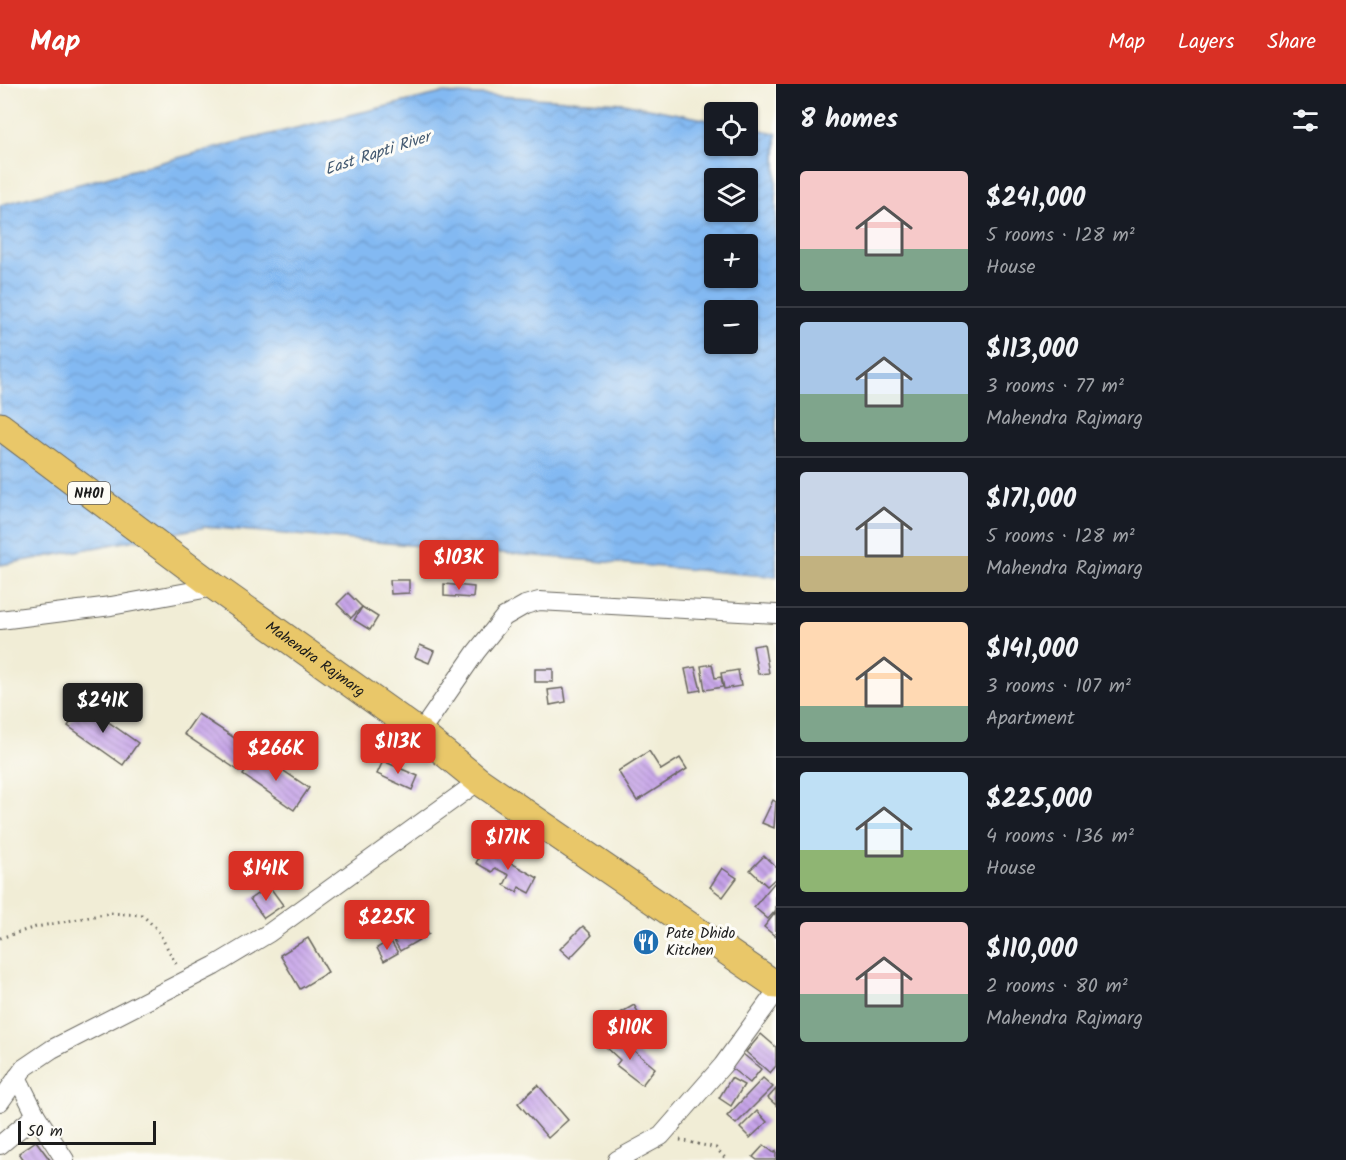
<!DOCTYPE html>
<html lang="en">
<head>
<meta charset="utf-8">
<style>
  body { margin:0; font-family:Kalam,sans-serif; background:#242831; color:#f1f3f6; height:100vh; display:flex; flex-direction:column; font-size:22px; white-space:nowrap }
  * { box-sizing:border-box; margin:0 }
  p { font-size:20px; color:#9ea1a6 }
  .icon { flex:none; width:33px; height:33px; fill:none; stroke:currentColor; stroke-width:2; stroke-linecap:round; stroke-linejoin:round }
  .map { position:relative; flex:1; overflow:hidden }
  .details { display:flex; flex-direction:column; background:#171b24; width:570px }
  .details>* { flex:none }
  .tools { position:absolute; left:704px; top:18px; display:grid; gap:12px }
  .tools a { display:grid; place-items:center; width:54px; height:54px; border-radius:6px; background:#171b24; box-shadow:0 2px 4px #0004; font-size:30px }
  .scale { position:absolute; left:18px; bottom:15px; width:138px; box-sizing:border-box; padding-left:6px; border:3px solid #1c1c1c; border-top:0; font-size:16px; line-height:21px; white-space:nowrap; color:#1c1c1c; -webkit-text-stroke:4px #fdfcf7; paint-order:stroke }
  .price { position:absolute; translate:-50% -51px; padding:0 14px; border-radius:6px; background:#d93025; color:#fff; font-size:20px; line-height:39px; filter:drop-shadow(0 2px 3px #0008) }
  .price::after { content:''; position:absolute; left:50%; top:36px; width:18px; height:14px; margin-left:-9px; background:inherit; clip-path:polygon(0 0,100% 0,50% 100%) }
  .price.current { background:#222; color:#fff }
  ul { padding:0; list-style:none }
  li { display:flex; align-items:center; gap:18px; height:150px; padding:0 24px }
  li+li { border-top:2px solid #363941 }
  li span { display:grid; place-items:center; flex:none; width:168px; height:120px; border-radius:6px; color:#555 }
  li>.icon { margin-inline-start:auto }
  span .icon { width:72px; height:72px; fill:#fffc; stroke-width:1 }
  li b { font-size:26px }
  h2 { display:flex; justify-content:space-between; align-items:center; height:72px; padding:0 24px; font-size:26px }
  header { display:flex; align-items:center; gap:36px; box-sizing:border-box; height:84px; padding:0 30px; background:#d93025; color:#fff }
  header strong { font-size:28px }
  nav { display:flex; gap:33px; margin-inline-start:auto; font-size:21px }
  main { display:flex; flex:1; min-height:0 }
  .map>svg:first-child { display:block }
  .water { fill:url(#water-waves); stroke:#506a87; stroke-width:1.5; fill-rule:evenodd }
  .building { fill:url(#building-back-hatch) }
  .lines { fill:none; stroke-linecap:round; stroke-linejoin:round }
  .minor-casing { stroke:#67655d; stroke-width:20 }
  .highway-casing { stroke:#67655d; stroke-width:29 }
  .path { stroke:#67655d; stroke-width:3; stroke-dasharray:1.5 4.5; stroke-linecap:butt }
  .minor { stroke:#fff; stroke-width:18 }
  .highway { stroke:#e9c769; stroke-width:27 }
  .labels { text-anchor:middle; stroke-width:6; stroke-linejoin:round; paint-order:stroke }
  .shield { fill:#fdfcf7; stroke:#605f5e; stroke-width:1.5 }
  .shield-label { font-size:14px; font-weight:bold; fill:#1c1c1c }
  .street-label { font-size:15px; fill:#1c1c1c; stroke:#fdfcf7 }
  .poi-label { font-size:15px; fill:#1c1c1c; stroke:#fdfcf7; text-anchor:start }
  .water-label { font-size:16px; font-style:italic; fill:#455b72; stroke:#fdfcf7 }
</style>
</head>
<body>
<header>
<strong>Map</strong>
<nav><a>Map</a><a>Layers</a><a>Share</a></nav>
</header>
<main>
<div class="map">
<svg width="776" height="1076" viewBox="0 0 776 1076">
  <defs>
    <pattern id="water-waves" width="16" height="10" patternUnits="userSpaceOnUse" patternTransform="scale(1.5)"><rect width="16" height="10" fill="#83b9f2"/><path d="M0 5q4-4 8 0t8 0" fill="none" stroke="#719ecf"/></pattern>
    <pattern id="building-back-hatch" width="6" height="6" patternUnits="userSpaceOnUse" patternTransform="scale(1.5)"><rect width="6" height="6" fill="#c6a3e9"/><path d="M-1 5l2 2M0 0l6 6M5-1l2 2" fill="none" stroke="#a084bc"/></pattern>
  </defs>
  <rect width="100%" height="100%" fill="#fdfcf7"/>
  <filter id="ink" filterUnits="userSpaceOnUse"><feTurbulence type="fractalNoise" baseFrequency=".0167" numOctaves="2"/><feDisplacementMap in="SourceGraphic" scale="12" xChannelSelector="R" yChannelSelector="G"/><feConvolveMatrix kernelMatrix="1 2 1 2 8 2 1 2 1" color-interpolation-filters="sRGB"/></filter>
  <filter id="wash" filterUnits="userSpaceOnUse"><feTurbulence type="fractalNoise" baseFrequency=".008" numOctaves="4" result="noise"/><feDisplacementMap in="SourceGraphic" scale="24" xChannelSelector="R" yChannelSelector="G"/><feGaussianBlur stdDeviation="1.35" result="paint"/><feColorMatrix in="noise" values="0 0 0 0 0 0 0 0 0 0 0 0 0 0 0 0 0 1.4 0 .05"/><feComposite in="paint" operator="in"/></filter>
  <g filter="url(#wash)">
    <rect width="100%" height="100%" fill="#f1edd6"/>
    <path class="water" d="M442,9L623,19L714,37V62H747V43L776,49V493L206,443L0,481V121L242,57ZM714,94H747V128H714ZM714,160H747V194H714ZM714,226H747V260H714Z"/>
    <g id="blocks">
      <g class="building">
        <polygon points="390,496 409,496 409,509 391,510"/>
        <polygon points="444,500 474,503 473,514 444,512"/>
        <polygon points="348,509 362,523 351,534 337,520"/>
        <polygon points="362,523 378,533 370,546 354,536"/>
        <polygon points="764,560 769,589 758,590 753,562"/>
        <polygon points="420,561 434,567 429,579 415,573"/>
        <polygon points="712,580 715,594 721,593 723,603 705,606 701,582"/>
        <polygon points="695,583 701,606 690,608 685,585"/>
        <rect x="535" y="585" width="18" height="13"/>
        <polygon points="738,586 741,602 724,605 721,589"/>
        <polygon points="564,604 566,618 550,621 548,606"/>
        <polygon points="83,620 138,659 123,681 68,642"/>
        <polygon points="198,630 253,666 239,687 184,650"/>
        <polygon points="649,667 661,686 680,674 687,685 637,717 618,687"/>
        <polygon points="257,669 309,704 294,726 243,691"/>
        <polygon points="383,677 418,692 412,706 377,690"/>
        <polygon points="773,716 776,718 774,744 762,739"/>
        <polygon points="484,764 538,794 530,809 519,803 517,808 504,801 509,791 495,784 492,788 476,779"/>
        <polygon points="764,772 776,783 776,794 767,802 750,786"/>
        <polygon points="722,784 737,794 723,813 710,803"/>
        <polygon points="774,799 776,801 776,826 768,835 754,823"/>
        <polygon points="269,802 283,821 264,834 250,815"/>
        <polygon points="392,823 405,846 421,837 429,850 400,867 379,831"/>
        <polygon points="776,828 776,853 764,843"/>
        <polygon points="583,842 592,851 570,874 560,865"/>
        <polygon points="308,854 328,888 300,905 280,871"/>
        <polygon points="390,856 398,869 384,877 377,864"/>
        <polygon points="634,921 641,933 624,943 617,931"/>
        <polygon points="761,950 776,963 776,982 770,989 746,968"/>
        <polygon points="615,951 655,984 642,1001 616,981 620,976 605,962"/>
        <polygon points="743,970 761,985 750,999 731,984"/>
        <polygon points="731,994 744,1001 731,1022 719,1014"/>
        <polygon points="763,994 773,1003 736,1040 727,1032"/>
        <polygon points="538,1001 568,1036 548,1054 518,1019"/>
        <polygon points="776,1005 776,1021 768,1014"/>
        <polygon points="757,1027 767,1038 750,1054 740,1044"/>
        <polygon points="36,1057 50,1076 24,1076 19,1069"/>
        <polygon points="764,1061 774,1069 776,1067 776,1076 757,1076 753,1073"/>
      </g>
    </g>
  </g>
  <g filter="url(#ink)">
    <use href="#blocks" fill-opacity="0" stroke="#67655d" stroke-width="1.5"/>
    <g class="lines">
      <defs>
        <g id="minor">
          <polyline points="0,536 111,522 215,503"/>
          <polyline points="420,649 476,568 504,533 525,521 539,517 776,530"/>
          <polyline points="17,993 36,1031 65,1076"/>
          <polyline points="0,1018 24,984 52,965 214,882 269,849 479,697"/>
          <polyline points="0,1061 36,1031"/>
          <polyline points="617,1076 661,1052 723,981 776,908"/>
        </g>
        <g id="highway">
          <path id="s1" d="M0,342L215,503L420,649L479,697L776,901"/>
        </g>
      </defs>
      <use href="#minor" class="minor-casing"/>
      <use href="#highway" class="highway-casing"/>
      <g class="path">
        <polyline points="0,854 36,843 110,829 142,831 157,845 176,880"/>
        <polyline points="680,1056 716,1064 727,1076"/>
      </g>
      <use href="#minor" class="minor"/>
      <use href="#highway" class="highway"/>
    </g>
  </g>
  <defs>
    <symbol id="restaurant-disc" viewBox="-11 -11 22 22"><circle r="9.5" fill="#1f6fb2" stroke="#fdfcf7"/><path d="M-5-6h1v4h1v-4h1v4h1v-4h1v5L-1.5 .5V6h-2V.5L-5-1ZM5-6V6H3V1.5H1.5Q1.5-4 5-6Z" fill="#fff"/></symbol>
  </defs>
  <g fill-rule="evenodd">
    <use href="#restaurant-disc" x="631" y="843" width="30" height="30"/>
  </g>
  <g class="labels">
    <rect class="shield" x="68" y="398" width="42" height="22" rx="4.5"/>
    <g class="shield-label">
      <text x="89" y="414">NH01</text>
    </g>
    <g class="street-label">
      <text dy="5" stroke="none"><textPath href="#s1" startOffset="392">Mahendra Rajmarg</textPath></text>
    </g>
    <g class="poi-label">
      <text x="666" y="854">Pate Dhido<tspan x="666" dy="17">Kitchen</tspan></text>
    </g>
    <g class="water-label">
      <text transform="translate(377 68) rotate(-18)" y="6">East Rapti River</text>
    </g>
  </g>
</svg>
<div class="tools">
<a><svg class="icon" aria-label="locate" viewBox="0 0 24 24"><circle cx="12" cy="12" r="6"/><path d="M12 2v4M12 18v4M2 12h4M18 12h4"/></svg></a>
<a><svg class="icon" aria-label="layers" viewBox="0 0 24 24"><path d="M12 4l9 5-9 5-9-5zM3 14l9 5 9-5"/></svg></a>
<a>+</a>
<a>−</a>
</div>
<div class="scale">50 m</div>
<b class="price" style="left:459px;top:507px">$103K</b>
<b class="price current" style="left:103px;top:650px">$241K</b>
<b class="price" style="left:398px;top:691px">$113K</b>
<b class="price" style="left:276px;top:698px">$266K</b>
<b class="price" style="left:508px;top:787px">$171K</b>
<b class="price" style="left:266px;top:818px">$141K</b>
<b class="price" style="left:387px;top:867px">$225K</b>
<b class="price" style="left:630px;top:977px">$110K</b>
</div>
<section class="details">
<h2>8 homes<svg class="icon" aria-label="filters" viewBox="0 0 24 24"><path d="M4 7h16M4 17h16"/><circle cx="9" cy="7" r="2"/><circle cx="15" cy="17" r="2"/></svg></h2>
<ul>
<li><span style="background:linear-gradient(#f6c9c9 65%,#7fa58c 0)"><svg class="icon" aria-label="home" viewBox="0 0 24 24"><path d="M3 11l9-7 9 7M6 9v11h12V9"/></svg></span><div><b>$241,000</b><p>5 rooms · 128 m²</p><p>House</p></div></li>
<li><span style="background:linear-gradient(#a9c7e8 60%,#7fa58c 0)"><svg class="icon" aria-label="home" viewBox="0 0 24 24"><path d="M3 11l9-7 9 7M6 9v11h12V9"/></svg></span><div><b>$113,000</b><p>3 rooms · 77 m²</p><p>Mahendra Rajmarg</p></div></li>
<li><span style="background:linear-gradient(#c9d6e8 70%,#c2b280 0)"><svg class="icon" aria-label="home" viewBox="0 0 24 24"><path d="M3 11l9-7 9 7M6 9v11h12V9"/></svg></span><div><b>$171,000</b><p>5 rooms · 128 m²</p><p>Mahendra Rajmarg</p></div></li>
<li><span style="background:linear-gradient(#ffd9b3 70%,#7fa58c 0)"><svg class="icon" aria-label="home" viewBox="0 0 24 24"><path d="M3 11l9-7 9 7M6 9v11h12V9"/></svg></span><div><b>$141,000</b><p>3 rooms · 107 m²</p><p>Apartment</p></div></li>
<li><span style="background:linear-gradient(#bfe0f5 65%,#8fb573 0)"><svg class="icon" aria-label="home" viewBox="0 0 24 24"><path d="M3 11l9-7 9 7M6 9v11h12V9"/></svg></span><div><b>$225,000</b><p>4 rooms · 136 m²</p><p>House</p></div></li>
<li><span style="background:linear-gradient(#f6c9c9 60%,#7fa58c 0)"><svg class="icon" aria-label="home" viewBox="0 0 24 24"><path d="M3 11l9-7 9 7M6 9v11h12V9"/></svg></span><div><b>$110,000</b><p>2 rooms · 80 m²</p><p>Mahendra Rajmarg</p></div></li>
</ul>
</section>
</main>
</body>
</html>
